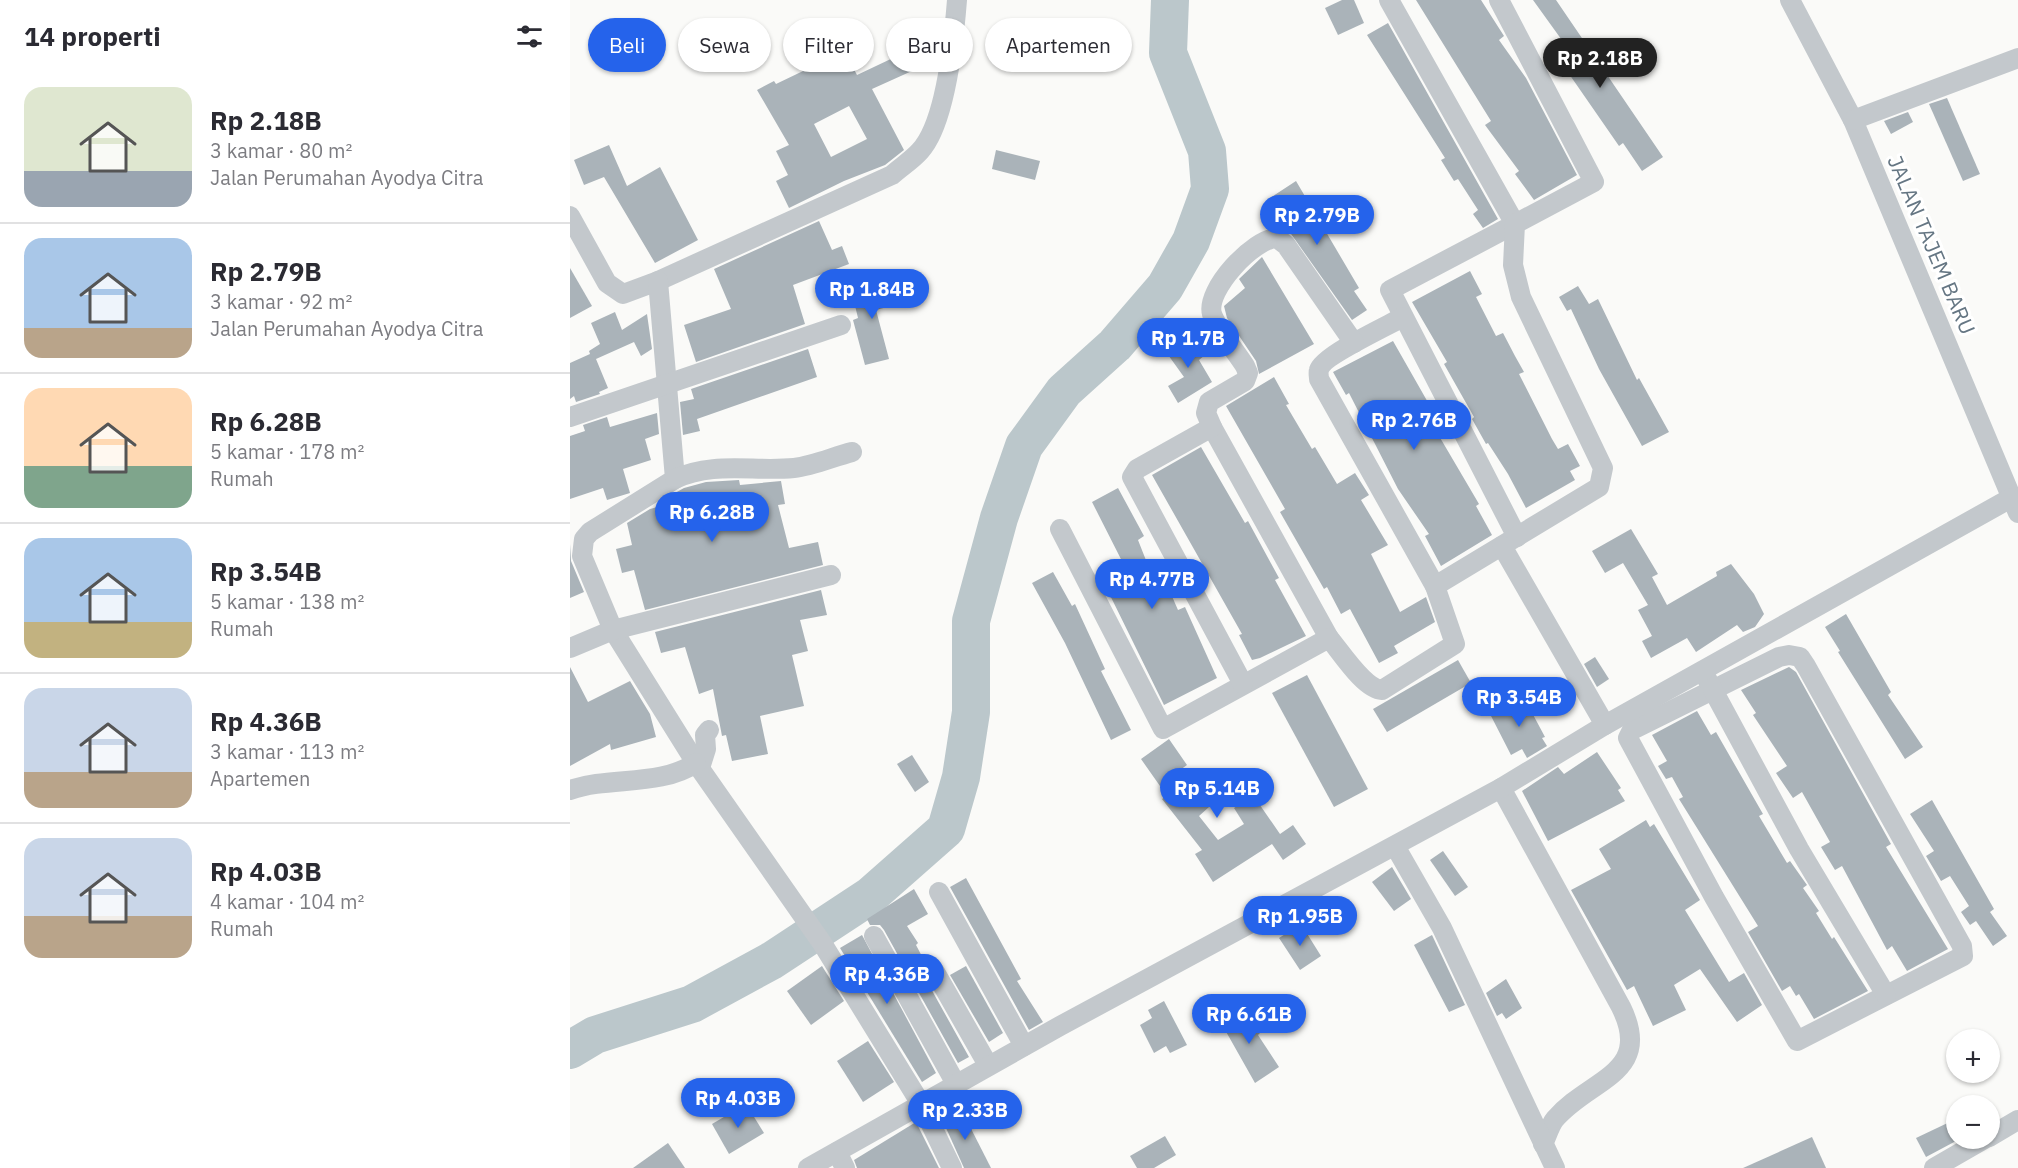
<!DOCTYPE html>
<html lang="id">
<head>
<meta charset="utf-8">
<style>
  body { margin:0; font-family:"IBM Plex Sans",sans-serif; background:#f7f7f7; color:#2b2b33; height:100vh; display:flex; flex-direction:column; font-size:22px; white-space:nowrap }
  * { box-sizing:border-box; margin:0 }
  p { font-size:20px; color:#7c7c81 }
  .icon { flex:none; width:33px; height:33px; fill:none; stroke:currentColor; stroke-width:2; stroke-linecap:round; stroke-linejoin:round }
  .map { position:relative; flex:1; overflow:hidden }
  .sheet { display:flex; flex-direction:column; background:#fff; width:570px }
  .sheet>* { flex:none }
  .banner { position:absolute; left:18px; top:18px; width:570px; height:54px; display:flex; gap:12px }
  .fabs { position:absolute; left:1376px; top:1029px; display:grid; gap:12px }
  .fabs a { display:grid; place-items:center; width:54px; height:54px; border-radius:50%; background:#fff; box-shadow:0 2px 4px #0004; font-size:30px }
  .price { position:absolute; translate:-50% -51px; padding:0 14px; border-radius:21px; background:#2563eb; color:#fff; font-size:20px; line-height:39px; filter:drop-shadow(0 2px 3px #0008) }
  .price::after { content:''; position:absolute; left:50%; top:36px; width:18px; height:14px; margin-left:-9px; background:inherit; clip-path:polygon(0 0,100% 0,50% 100%) }
  .price.selected { background:#222; color:#fff }
  ul { padding:0; list-style:none }
  li { display:flex; align-items:center; gap:18px; height:150px; padding:0 24px }
  li+li { border-top:2px solid #e1e1e2 }
  li span { display:grid; place-items:center; flex:none; width:168px; height:120px; border-radius:18px; color:#555 }
  li>.icon { margin-inline-start:auto }
  span .icon { width:72px; height:72px; fill:#fffc; stroke-width:1 }
  li b { font-size:26px }
  h2 { display:flex; justify-content:space-between; align-items:center; height:72px; padding:0 24px; font-size:26px }
  .chip { padding:0 21px; border-radius:27px; background:#fff; box-shadow:0 2px 4px #0004; font-size:21px; line-height:54px }
  .chip.selected { background:#2563eb; color:#fff }
  main { display:flex; flex:1; min-height:0 }
  .map>svg:first-child { display:block }
  .lines { fill:none; stroke-linecap:round; stroke-linejoin:round }
  .river { stroke:#bbc7cb; stroke-width:38 }
  .building { fill:#aab3b9; fill-rule:evenodd }
  .minor { stroke:#c3c8cc; stroke-width:20 }
  .labels { text-anchor:middle; stroke-width:6; stroke-linejoin:round; paint-order:stroke }
  .street-label { font-size:21px; fill:#657683; stroke:#fff }
</style>
</head>
<body>
<main>
<section class="sheet">
<h2>14 properti<svg class="icon" aria-label="filters" viewBox="0 0 24 24"><path d="M4 7h16M4 17h16"/><circle cx="9" cy="7" r="2"/><circle cx="15" cy="17" r="2"/></svg></h2>
<ul>
<li><span style="background:linear-gradient(#dfe7d0 70%,#9aa5b1 0)"><svg class="icon" aria-label="home" viewBox="0 0 24 24"><path d="M3 11l9-7 9 7M6 9v11h12V9"/></svg></span><div><b>Rp 2.18B</b><p>3 kamar · 80 m²</p><p>Jalan Perumahan Ayodya Citra</p></div></li>
<li><span style="background:linear-gradient(#a9c7e8 75%,#b9a48a 0)"><svg class="icon" aria-label="home" viewBox="0 0 24 24"><path d="M3 11l9-7 9 7M6 9v11h12V9"/></svg></span><div><b>Rp 2.79B</b><p>3 kamar · 92 m²</p><p>Jalan Perumahan Ayodya Citra</p></div></li>
<li><span style="background:linear-gradient(#ffd9b3 65%,#7fa58c 0)"><svg class="icon" aria-label="home" viewBox="0 0 24 24"><path d="M3 11l9-7 9 7M6 9v11h12V9"/></svg></span><div><b>Rp 6.28B</b><p>5 kamar · 178 m²</p><p>Rumah</p></div></li>
<li><span style="background:linear-gradient(#a9c7e8 70%,#c2b280 0)"><svg class="icon" aria-label="home" viewBox="0 0 24 24"><path d="M3 11l9-7 9 7M6 9v11h12V9"/></svg></span><div><b>Rp 3.54B</b><p>5 kamar · 138 m²</p><p>Rumah</p></div></li>
<li><span style="background:linear-gradient(#c9d6e8 70%,#b9a48a 0)"><svg class="icon" aria-label="home" viewBox="0 0 24 24"><path d="M3 11l9-7 9 7M6 9v11h12V9"/></svg></span><div><b>Rp 4.36B</b><p>3 kamar · 113 m²</p><p>Apartemen</p></div></li>
<li><span style="background:linear-gradient(#c9d6e8 65%,#b9a48a 0)"><svg class="icon" aria-label="home" viewBox="0 0 24 24"><path d="M3 11l9-7 9 7M6 9v11h12V9"/></svg></span><div><b>Rp 4.03B</b><p>4 kamar · 104 m²</p><p>Rumah</p></div></li>
</ul>
</section>
<div class="map">
<svg width="1448" height="1168" viewBox="0 0 1448 1168">
  <rect width="100%" height="100%" fill="#fafaf8"/>
  <g class="lines">
    <polyline class="river" points="0,1050 25,1035 122,1004 201,961 300,896 376,829 391,777 401,712 401,621 429,518 454,446 494,391 545,345 595,287 621,241 640,189 637,151 598,53 600,0"/>
  </g>
  <g class="building">
    <polygon points="772,0 784,0 794,23 768,35 755,8"/>
    <polygon points="846,0 911,0 934,36 929,40 956,78 1007,175 964,200 945,174 949,171 915,125 921,121"/>
    <polygon points="963,0 986,0 1093,157 1072,171 1053,143 1049,146 988,58 999,50"/>
    <path d="M366,20L372,31L371,38L366,41L370,50L368,64L355,70L353,66L302,89L334,150L315,165L274,181L219,208L206,181L218,175L206,151L219,145L187,90L204,81L206,84L256,60L244,37L262,27L287,75L344,48L336,32ZM279,106L297,139L261,157L244,124Z"/>
    <polygon points="818,23 928,219 913,228 903,214 908,210 888,179 884,181 871,160 875,158 797,35"/>
    <polygon points="1377,98 1410,174 1393,181 1359,104"/>
    <polygon points="1338,112 1343,122 1321,134 1314,121"/>
    <polygon points="39,145 57,186 90,167 128,240 85,263 34,177 14,185 4,160"/>
    <polygon points="426,150 470,161 465,180 422,169"/>
    <polygon points="726,181 789,288 784,291 797,310 782,320 697,200"/>
    <polygon points="249,221 262,250 272,246 279,264 223,285 235,324 126,362 114,325 161,309 144,269"/>
    <polygon points="692,257 744,344 689,374 686,361 657,318 654,306 675,288 669,279"/>
    <polygon points="0,268 22,306 0,318"/>
    <polygon points="900,271 912,294 906,297 926,336 933,333 945,356 954,372 949,374 982,439 988,449 998,444 1010,466 1000,471 1005,480 956,508 938,474 918,443 916,444 902,419 904,417 874,364 877,362 842,302"/>
    <polygon points="318,280 325,305 306,310 319,359 295,365 283,320 288,318 281,289"/>
    <polygon points="1008,286 1019,304 1028,299 1067,380 1069,378 1099,432 1072,446 1029,369 1001,309 997,311 989,297"/>
    <polygon points="45,312 52,330 77,314 82,349 71,356 64,342 26,359 38,388 29,392 30,394 6,402 4,396 0,399 0,363 20,354 19,351 30,344 21,323"/>
    <polygon points="621,335 635,355 629,360 642,382 608,403 598,386 614,377 596,352"/>
    <polygon points="823,341 868,420 862,424 909,504 906,506 922,535 871,566 855,536 859,534 828,489 779,393 776,395 763,372"/>
    <polygon points="238,349 247,377 127,419 130,431 113,435 110,402 124,399 121,389"/>
    <polygon points="704,377 719,404 716,405 742,449 745,447 767,484 785,473 799,495 791,500 818,545 801,554 830,612 856,597 865,622 824,646 828,653 809,663 780,609 771,614 757,587 754,589 710,512 715,509 656,406"/>
    <polygon points="87,413 89,434 75,439 81,460 53,469 60,493 37,500 33,488 0,499 0,436 15,431 13,425 37,417 40,427"/>
    <polygon points="631,447 675,523 678,521 709,578 705,580 736,636 690,658 682,660 669,635 672,634 582,475"/>
    <polygon points="169,480 170,485 211,481 215,504 208,505 219,548 248,542 253,565 75,610 64,570 52,573 46,549 62,545 57,523 80,509 106,502 105,493 114,488 136,482"/>
    <polygon points="548,488 574,536 568,540 581,573 590,569 608,610 615,607 647,678 594,705 534,583 557,571 522,502"/>
    <polygon points="1061,529 1088,574 1082,577 1097,605 1147,576 1146,572 1161,564 1184,594 1194,614 1185,627 1173,632 1167,625 1126,652 1117,638 1081,658 1072,641 1082,636 1068,610 1078,605 1053,563 1035,573 1022,551"/>
    <polygon points="0,544 1,561 14,592 0,598"/>
    <polygon points="483,572 502,606 505,604 535,669 531,671 561,730 541,740 495,643 462,583"/>
    <polygon points="251,590 257,615 230,620 238,651 222,655 234,706 190,716 198,754 162,761 156,735 152,736 143,689 129,694 115,647 91,653 85,632"/>
    <polygon points="1276,614 1321,692 1318,695 1353,747 1335,759 1268,652 1270,651 1255,627"/>
    <polygon points="1025,657 1039,679 1027,687 1014,664"/>
    <polygon points="888,660 901,683 817,732 803,709"/>
    <polygon points="0,667 18,702 60,681 80,714 86,737 41,750 40,744 0,766"/>
    <polygon points="1219,667 1226,672 1321,844 1316,847 1378,949 1337,971 1322,946 1317,950 1272,866 1265,870 1251,847 1260,842 1232,792 1223,798 1206,773 1217,766 1183,715 1186,713 1171,690"/>
    <polygon points="737,675 798,789 764,807 702,693"/>
    <polygon points="953,696 975,737 972,738 977,746 957,758 952,749 941,755 920,714"/>
    <polygon points="1127,711 1141,735 1146,732 1193,814 1189,816 1217,863 1220,861 1237,885 1233,888 1249,911 1246,913 1262,939 1264,937 1298,991 1244,1019 1229,994 1226,996 1220,986 1212,991 1178,932 1188,926 1109,799 1113,797 1102,777 1096,779 1088,766 1097,761 1082,735"/>
    <polygon points="599,739 617,765 610,770 639,807 629,816 648,840 674,824 664,808 683,795 710,834 723,825 736,844 713,860 702,844 643,882 625,854 632,850 592,799 597,796 571,759"/>
    <polygon points="1027,752 1051,788 1048,790 1055,801 978,841 952,791 988,767 994,774"/>
    <polygon points="342,755 359,782 345,792 327,764"/>
    <polygon points="1362,800 1424,909 1420,912 1437,936 1423,946 1406,921 1400,925 1391,912 1399,906 1380,876 1371,881 1356,856 1364,851 1340,814"/>
    <polygon points="1076,820 1080,827 1084,824 1130,900 1115,910 1159,982 1174,973 1192,1005 1167,1022 1130,969 1104,985 1116,1010 1083,1026 1064,986 1057,990 1001,890 1041,869 1029,849"/>
    <polygon points="873,851 898,887 885,896 860,860"/>
    <polygon points="822,867 841,899 824,911 802,882"/>
    <polygon points="396,878 451,979 447,981 473,1022 459,1030 380,887"/>
    <polygon points="344,889 358,914 337,926 348,943 346,945 356,964 353,971 355,978 399,1057 388,1063 314,930 310,925 300,925 297,919"/>
    <polygon points="731,924 751,956 730,970 709,938"/>
    <polygon points="292,935 366,1073 352,1082 270,948"/>
    <polygon points="862,935 895,1005 879,1012 844,945"/>
    <polygon points="252,966 274,1001 241,1025 217,991"/>
    <polygon points="396,966 433,1033 419,1042 380,975"/>
    <polygon points="936,979 952,1008 936,1019 932,1013 927,1016 916,993"/>
    <polygon points="594,1001 617,1045 600,1053 596,1046 584,1053 570,1025 582,1018 578,1010"/>
    <polygon points="674,1007 690,1033 688,1035 709,1067 685,1083 650,1021"/>
    <polygon points="298,1041 324,1082 293,1102 267,1061"/>
    <polygon points="176,1104 194,1133 159,1154 142,1124"/>
    <polygon points="391,1109 421,1168 394,1168 372,1119"/>
    <polygon points="1386,1119 1386,1141 1356,1157 1346,1138"/>
    <polygon points="346,1122 369,1168 287,1168 284,1160"/>
    <polygon points="595,1136 606,1155 584,1168 567,1168 560,1156"/>
    <polygon points="1242,1137 1256,1168 1173,1168"/>
    <polygon points="98,1143 115,1168 63,1168"/>
  </g>
  <g class="lines">
    <g class="minor">
      <polyline points="819,0 945,224 820,290 947,537"/>
      <polyline points="1220,0 1283,120 1448,513"/>
      <polyline points="1283,120 1448,58"/>
      <path d="M0,216L37,283L53,294L88,281L322,175C331,167 342,160 350,151C376,123 384,38 387,0"/>
      <polyline points="88,281 105,479 20,532 14,539 12,556 43,630 126,763 252,943 351,1104 382,1168"/>
      <path d="M833,317C819,325 752,356 749,370C748,373 749,376 749,379L865,586"/>
      <polyline points="0,417 271,325"/>
      <polyline points="642,427 759,638"/>
      <path d="M105,479C143,461 183,472 224,468C243,466 263,457 282,452"/>
      <path d="M490,529L593,729L759,638C771,652 794,689 812,690L885,644L865,586L1029,487L1033,468L951,297L943,265L945,224L1024,182L929,0"/>
      <polyline points="932,546 1035,725"/>
      <polyline points="0,648 43,630 261,575"/>
      <polygon points="1219,655 1230,657 1236,666 1392,946 1393,956 1227,1041 1144,897 1058,738 1062,730 1209,657"/>
      <polyline points="1137,679 1229,849 1316,995"/>
      <path d="M673,684L562,477L567,469L642,427L636,413L639,402L675,381L678,373L675,366C666,352 647,329 642,314C635,290 684,238 707,238L716,245L784,343"/>
      <polyline points="130,768 136,749 135,735 139,730"/>
      <path d="M931,788L1051,1007C1084,1074 1020,1078 985,1119C980,1125 977,1136 973,1144"/>
      <path d="M0,790C41,776 89,787 126,763"/>
      <polyline points="825,846 872,928 985,1168"/>
      <polyline points="369,892 454,1046"/>
      <polyline points="304,936 386,1084"/>
      <polyline points="365,972 418,1065"/>
      <polyline points="1419,1137 1448,1120"/>
      <polyline points="267,1152 275,1168"/>
      <polyline points="238,1168 490,1026 931,788 1035,725 1441,498"/>
      <polyline points="1364,1168 1416,1138"/>
    </g>
  </g>
  <g class="labels">
    <g class="street-label">
      <text transform="translate(1361 245) rotate(67)" y="7">JALAN TAJEM BARU</text>
    </g>
  </g>
</svg>
<div class="fabs">
<a>+</a>
<a>−</a>
</div>
<b class="price selected" style="left:1030px;top:89px">Rp 2.18B</b>
<b class="price" style="left:747px;top:246px">Rp 2.79B</b>
<b class="price" style="left:302px;top:320px">Rp 1.84B</b>
<b class="price" style="left:618px;top:369px">Rp 1.7B</b>
<b class="price" style="left:844px;top:451px">Rp 2.76B</b>
<b class="price" style="left:142px;top:543px">Rp 6.28B</b>
<b class="price" style="left:582px;top:610px">Rp 4.77B</b>
<b class="price" style="left:949px;top:728px">Rp 3.54B</b>
<b class="price" style="left:647px;top:819px">Rp 5.14B</b>
<b class="price" style="left:730px;top:947px">Rp 1.95B</b>
<b class="price" style="left:317px;top:1005px">Rp 4.36B</b>
<b class="price" style="left:679px;top:1045px">Rp 6.61B</b>
<b class="price" style="left:168px;top:1129px">Rp 4.03B</b>
<b class="price" style="left:395px;top:1141px">Rp 2.33B</b>
<div class="banner">
<a class="chip selected">Beli</a>
<a class="chip">Sewa</a>
<a class="chip">Filter</a>
<a class="chip">Baru</a>
<a class="chip">Apartemen</a>
</div>
</div>
</main>
</body>
</html>
